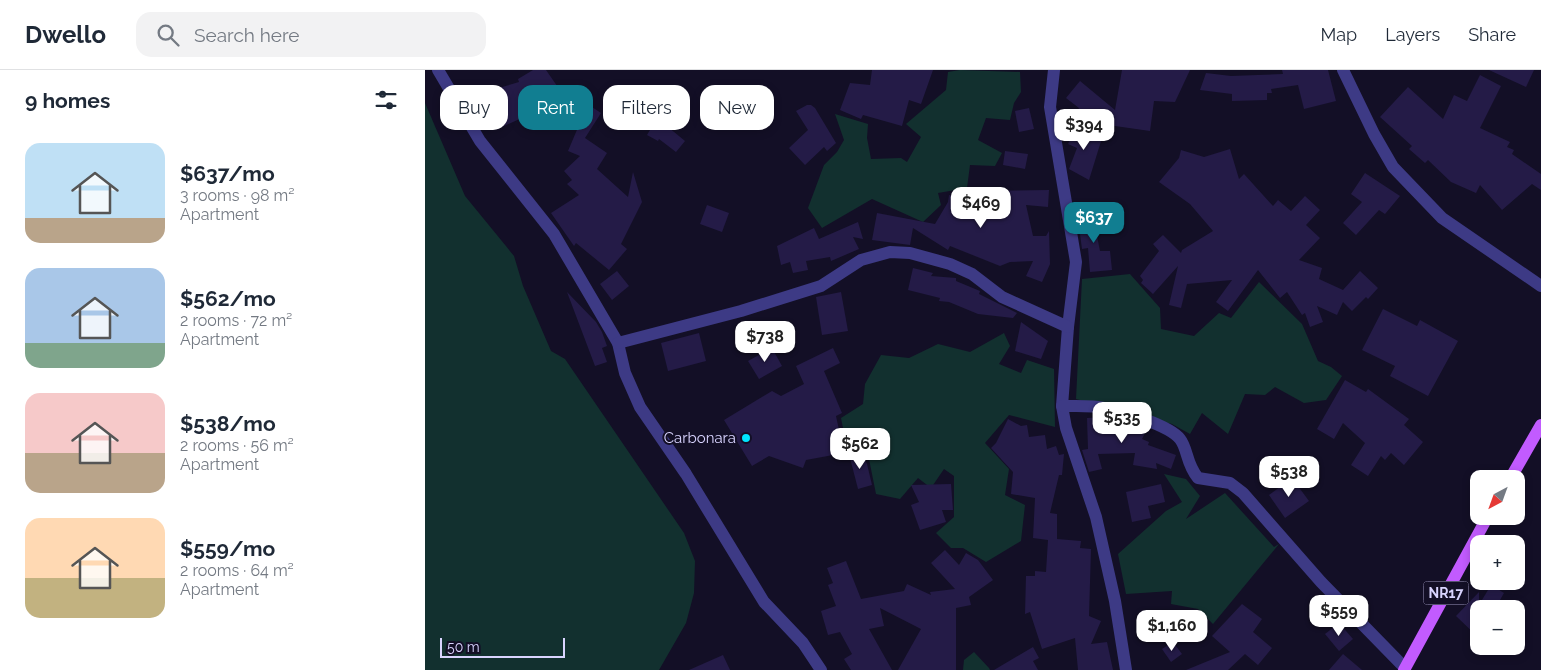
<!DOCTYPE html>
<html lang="en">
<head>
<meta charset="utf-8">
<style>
  body { margin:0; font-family:Raleway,sans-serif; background:#f2f2f3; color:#1f2937; height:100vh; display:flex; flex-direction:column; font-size:19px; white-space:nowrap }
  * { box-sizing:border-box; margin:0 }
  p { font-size:16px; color:#747a83 }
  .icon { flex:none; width:28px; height:28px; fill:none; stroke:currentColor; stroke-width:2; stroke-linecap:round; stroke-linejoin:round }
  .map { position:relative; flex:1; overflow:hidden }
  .details { display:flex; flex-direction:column; background:#fff; width:425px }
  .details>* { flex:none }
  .hud { position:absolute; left:15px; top:15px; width:475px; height:45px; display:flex; gap:10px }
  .needle { width:32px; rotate:221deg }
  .buttons { position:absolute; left:1045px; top:400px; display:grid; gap:10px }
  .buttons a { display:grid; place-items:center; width:55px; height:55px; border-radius:10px; background:#fff; box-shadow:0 2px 8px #0003; font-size:25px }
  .scale { position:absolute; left:15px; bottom:12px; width:125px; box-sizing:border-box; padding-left:5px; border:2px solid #d9d4ff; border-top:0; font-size:14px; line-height:18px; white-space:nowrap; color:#d9d4ff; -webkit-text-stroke:4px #130f26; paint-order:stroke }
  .price { position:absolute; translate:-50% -42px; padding:0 11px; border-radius:10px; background:#fff; color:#222; font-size:16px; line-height:32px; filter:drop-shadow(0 1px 2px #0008) }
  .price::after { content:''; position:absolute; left:50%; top:30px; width:15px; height:11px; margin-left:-8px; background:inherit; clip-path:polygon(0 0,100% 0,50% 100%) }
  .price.current { background:#117e91; color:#fff }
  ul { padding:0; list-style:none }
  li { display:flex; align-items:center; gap:15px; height:125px; padding:0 25px }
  li span { display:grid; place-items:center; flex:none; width:140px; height:100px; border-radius:15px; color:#555 }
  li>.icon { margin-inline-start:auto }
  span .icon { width:60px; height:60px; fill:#fffc; stroke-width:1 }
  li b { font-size:21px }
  h2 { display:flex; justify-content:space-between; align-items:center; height:60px; padding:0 25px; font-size:21px }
  .chip { padding:0 18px; border-radius:15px; background:#fff; box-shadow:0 2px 8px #0003; font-size:18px; line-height:45px }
  .chip.current { background:#117e91; color:#fff }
  header { display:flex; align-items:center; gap:30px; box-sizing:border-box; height:70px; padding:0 25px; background:#fff; border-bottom:1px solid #e0e1e3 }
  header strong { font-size:24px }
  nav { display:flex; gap:28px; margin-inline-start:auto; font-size:18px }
  .search { width:350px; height:45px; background:#f2f2f3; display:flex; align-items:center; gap:12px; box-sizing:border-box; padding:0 18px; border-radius:15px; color:#747a83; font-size:19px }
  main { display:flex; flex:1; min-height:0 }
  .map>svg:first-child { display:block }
  .green { fill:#12302f }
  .building { fill:#241b47 }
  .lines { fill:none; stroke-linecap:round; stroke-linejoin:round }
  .minor { stroke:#3d3a85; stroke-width:12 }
  .major { stroke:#c25bff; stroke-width:12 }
  .poi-dot { fill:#00e5ff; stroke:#130f26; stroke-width:2 }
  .labels { text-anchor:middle; stroke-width:4; stroke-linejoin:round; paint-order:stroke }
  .shield { fill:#130f26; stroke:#9e99be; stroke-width:1 }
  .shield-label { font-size:14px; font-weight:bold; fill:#d9d4ff }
  .poi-label { font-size:15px; fill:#d9d4ff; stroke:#130f26; text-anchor:end }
</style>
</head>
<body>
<header>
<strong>Dwello</strong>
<div class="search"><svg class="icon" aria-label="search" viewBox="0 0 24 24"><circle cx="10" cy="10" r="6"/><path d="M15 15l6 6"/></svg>Search here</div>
<nav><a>Map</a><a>Layers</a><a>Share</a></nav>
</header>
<main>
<section class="details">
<h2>9 homes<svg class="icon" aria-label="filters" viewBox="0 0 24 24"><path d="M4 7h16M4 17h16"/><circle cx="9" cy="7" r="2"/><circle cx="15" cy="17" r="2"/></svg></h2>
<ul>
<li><span style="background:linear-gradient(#bfe0f5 75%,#b9a48a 0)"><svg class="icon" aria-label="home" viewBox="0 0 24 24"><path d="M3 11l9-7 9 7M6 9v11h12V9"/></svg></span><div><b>$637/mo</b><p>3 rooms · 98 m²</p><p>Apartment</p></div></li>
<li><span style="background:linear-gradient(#a9c7e8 75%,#7fa58c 0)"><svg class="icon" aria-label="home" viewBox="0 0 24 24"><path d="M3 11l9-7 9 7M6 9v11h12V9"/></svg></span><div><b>$562/mo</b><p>2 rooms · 72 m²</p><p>Apartment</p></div></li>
<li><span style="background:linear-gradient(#f6c9c9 60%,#b9a48a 0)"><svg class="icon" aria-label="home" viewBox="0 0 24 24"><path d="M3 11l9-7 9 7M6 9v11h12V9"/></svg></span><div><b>$538/mo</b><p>2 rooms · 56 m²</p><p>Apartment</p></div></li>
<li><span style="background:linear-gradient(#ffd9b3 60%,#c2b280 0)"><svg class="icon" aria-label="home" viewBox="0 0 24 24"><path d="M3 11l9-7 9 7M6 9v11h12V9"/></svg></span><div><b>$559/mo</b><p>2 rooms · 64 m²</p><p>Apartment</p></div></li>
</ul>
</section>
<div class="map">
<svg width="1116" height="600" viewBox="0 0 1116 600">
  <rect width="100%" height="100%" fill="#130f26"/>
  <g class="green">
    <polygon points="535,0 595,2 596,22 589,33 585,50 561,48 553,70 577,83 570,96 545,95 542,118 513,123 516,135 498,152 447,129 397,158 383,138 399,95 412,82 419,70 410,44 443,54 442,68 446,89 476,88 482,92 496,67 481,54 521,20 523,2"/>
    <polygon points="0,33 40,126 89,186 98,216 126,281 140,289 259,463 270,491 269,523 261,553 234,600 0,600"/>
    <polygon points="705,204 735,238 736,259 769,266 794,243 806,248 834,212 877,254 893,291 906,297 917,306 901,330 879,333 850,317 840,325 820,324 803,364 777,343 765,364 747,354 651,329 657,209"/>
    <polygon points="579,263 585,276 574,294 596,303 602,290 629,299 630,357 584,345 560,373 584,399 580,425 600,435 596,471 561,492 538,478 526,478 511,463 529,447 529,406 519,399 506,418 493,408 475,429 451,424 442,379 422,378 416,348 438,334 440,314 456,285 484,288 513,274 545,282"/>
    <polygon points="739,404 761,409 775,426 761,449 800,423 849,477 854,474 788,554 773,539 746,534 747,521 701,524 693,484 741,441 757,432"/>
    <polygon points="549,582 564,598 565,600 538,600 539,590"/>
  </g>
  <g class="building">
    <polygon points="108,0 121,0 148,39 155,29 176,43 160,68 182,83 172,99 203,127 208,102 217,132 196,174 202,179 184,200 151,173 149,176 126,143 154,125 142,114 147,110 139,101 155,86 143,81 154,55 143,47 145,44 99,47 77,57 67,20 94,12 93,9"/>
    <polygon points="447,0 508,0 496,34 484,30 477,56 438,45 436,49 415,40 425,13 445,15"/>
    <polygon points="697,0 765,0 750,32 729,31 725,61 648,50 654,38 641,28 655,11 690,40"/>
    <polygon points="857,0 903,0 911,31 879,39 873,15 846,19 847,23 842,23 842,30 807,31 807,24 775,20 781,3 806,6 858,4"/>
    <polygon points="1064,0 1109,0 1101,17"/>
    <polygon points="1055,5 1076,16 1055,58 1085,72 1082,77 1089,80 1087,84 1116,104 1116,120 1107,114 1077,140 1055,115 1051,123 1026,112 1003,90 1000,93 984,79 987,76 955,47 983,17 1018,49 1029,25 1042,31"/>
    <polygon points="382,35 386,35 390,38 411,73 402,81 399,77 380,95 364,78 383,60 371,41"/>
    <polygon points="604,38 609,59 594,62 590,41"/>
    <polygon points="232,48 260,71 251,82 234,69 233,71 222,65"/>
    <polygon points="651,54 677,68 664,110 644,99 652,78 643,74"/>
    <polygon points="805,79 814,109 819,104 848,136 853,130 866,141 880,126 895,140 881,155 895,168 874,190 897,198 894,209 918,220 935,201 953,218 943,229 941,227 927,241 918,232 912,245 892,236 898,252 885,257 880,243 877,245 862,222 855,228 833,200 803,241 791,232 807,210 762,214 756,238 744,235 753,196 728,224 716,213 718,210 715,206 734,181 728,174 738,165 756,183 757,180 788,161 765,134 734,112 754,88 756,80 779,87"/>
    <polygon points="580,81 603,84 600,99 578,95"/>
    <polygon points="940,103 975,126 960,144 954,140 931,165 918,153 937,132 926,124"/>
    <polygon points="624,120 623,137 601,135 608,166 621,166 624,161 625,194 617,212 601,206 608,191 585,192 575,196 525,176 523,180 488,158 485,175 447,170 452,143 510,154 523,132 524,125 549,129 551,121"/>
    <polygon points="282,135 304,143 297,162 275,154"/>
    <polygon points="666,136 675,181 685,181 687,200 665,202 663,178 657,179 655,164 659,163 657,137"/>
    <polygon points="433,152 438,169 428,167 434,179 406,191 405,187 381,191 383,200 368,203 365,192 356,195 352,176 389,158 394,169"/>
    <polygon points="488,198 508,203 506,206 531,208 531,211 555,221 554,224 592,243 588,248 553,244 524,232 514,231 515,228 483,220"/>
    <polygon points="192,201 204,216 187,230 175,214"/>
    <polygon points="142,222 171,252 177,262 182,276 177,278 182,292 170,296"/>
    <polygon points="416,222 423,261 397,265 391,227"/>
    <polygon points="958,239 992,256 995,250 1033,271 1003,326 965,306 970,296 937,280"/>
    <polygon points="596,252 623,271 616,289 590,281"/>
    <polygon points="274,263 281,291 243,301 236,273"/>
    <polygon points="347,278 357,296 334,309 323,291"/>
    <polygon points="408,278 415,293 399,301 417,343 411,346 419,383 381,390 378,398 344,386 327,396 299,350 347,321 356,326 379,314 371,296"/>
    <polygon points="920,310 941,322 943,319 984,349 979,355 998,372 979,395 966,383 960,390 956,386 943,406 926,395 940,373 918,353 909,369 892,359"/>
    <polygon points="682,347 722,359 717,369 724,372 723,375 751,385 746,399 731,393 732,399 708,395 710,383 673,384 677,399 664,402 657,380 663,379 662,348"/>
    <polygon points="583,349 596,356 602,355 604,367 620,365 622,379 631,376 634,385 639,384 637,405 634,405 625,443 632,444 632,469 656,471 655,478 666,479 664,546 676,551 666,574 682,572 688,600 653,600 650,568 617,579 605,542 600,544 601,506 610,506 610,501 621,502 623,470 608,468 610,428 586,424 588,402 566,378 571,373"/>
    <polygon points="435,380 442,394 447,415 433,419 424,384"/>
    <polygon points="867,408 884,431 860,448 844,425"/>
    <polygon points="526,414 528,440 517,440 521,452 495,460 486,435 494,432 486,415"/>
    <polygon points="736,414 740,432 723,436 726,448 707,452 701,422"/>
    <polygon points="520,480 534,495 541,483 553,490 568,510 544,527 546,535 531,538 531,600 473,600 496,559 455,538 459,556 444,559 467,600 426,600 419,589 427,584 415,562 403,565 396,541 411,536 403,515 408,513 402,498 421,491 436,529 479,521 482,514 506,525 505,522 530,519 506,493"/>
    <polygon points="1066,515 1079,523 1075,530 1088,539 1054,539 1054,568 1031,546 1054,522 1054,535"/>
    <polygon points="817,534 837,549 828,562 847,578 833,595 820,584 803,600 761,600 805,582 787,566"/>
    <polygon points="762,541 763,558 745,560 744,543"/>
    <polygon points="914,553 928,569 914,581 900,564"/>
    <polygon points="748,572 757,584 746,592 737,579"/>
    <polygon points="608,577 614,588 608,591 613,600 569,600"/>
    <polygon points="918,584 937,600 904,600"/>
    <polygon points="298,585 305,600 264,600"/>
  </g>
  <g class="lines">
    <g class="minor">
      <polyline points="13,0 55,71 129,164 193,273 200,303 215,337 261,404 339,532 378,573 396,600"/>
      <polyline points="629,0 625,37 651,192 643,257 637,336 641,358 671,447 690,531 701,600"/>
      <polyline points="918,0 949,64 968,97 1017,148 1116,216"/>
      <polyline points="193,273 316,241 396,216 436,190 465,182 485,183 525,194 547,204 577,227 643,257"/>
      <path d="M637,336C651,336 667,335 680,338C699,342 744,355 755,369C763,379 761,394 773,408L805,413L818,423L896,512L980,598"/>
    </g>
    <g class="major">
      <polyline points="1085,409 1116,355"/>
      <polyline points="979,600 1063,446"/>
    </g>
  </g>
  <circle class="poi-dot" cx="321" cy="368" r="5"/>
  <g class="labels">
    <rect class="shield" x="998.5" y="511.5" width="45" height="23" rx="4"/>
    <g class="shield-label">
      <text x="1021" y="528">NR17</text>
    </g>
    <g class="poi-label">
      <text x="311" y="373">Carbonara</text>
    </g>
  </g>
</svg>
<div class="buttons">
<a><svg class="needle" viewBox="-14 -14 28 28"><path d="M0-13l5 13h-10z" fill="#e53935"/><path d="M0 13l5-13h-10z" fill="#747a83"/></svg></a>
<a>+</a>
<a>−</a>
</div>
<div class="scale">50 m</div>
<b class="price" style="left:659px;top:81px">$394</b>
<b class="price" style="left:556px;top:159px">$469</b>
<b class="price current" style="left:669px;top:174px">$637</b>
<b class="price" style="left:340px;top:293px">$738</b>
<b class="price" style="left:697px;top:374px">$535</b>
<b class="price" style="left:435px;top:400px">$562</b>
<b class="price" style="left:864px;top:428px">$538</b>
<b class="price" style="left:914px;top:567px">$559</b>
<b class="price" style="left:747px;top:582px">$1,160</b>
<div class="hud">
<a class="chip">Buy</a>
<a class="chip current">Rent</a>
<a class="chip">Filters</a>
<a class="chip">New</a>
</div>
</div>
</main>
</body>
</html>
